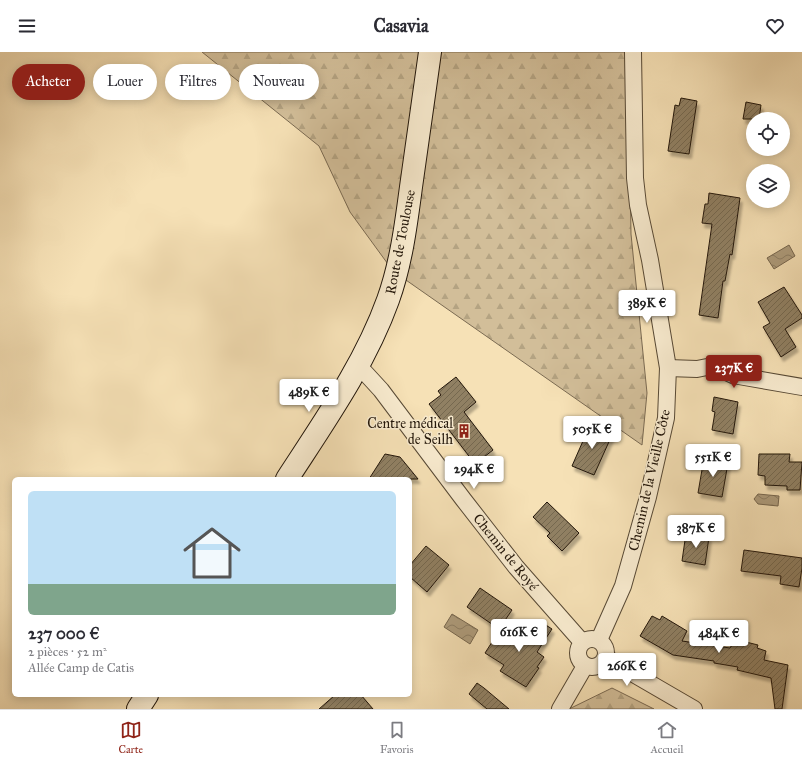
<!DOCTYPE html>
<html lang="fr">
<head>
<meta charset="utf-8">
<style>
  body { margin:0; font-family:"IM FELL Great Primer",serif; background:#f7f7f7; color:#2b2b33; height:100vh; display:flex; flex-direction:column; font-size:15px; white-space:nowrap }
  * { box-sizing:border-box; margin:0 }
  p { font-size:13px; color:#7c7c81 }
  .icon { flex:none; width:22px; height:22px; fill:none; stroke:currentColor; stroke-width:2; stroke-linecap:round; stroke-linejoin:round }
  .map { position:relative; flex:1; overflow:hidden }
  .drawer { position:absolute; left:12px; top:425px; width:400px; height:220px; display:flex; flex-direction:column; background:#fff; border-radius:6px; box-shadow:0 2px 10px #0003 }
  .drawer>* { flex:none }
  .guide { position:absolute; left:12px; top:12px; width:400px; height:36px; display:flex; gap:8px }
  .tools { position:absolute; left:746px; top:60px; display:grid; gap:8px }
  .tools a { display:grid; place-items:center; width:44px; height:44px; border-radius:50%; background:#fff; box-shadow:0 2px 10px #0003; font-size:20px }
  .price { position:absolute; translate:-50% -34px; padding:0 9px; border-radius:4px; background:#fff; color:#222; font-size:13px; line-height:26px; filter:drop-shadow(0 1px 2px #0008) }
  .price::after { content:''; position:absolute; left:50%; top:24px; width:12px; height:9px; margin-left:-6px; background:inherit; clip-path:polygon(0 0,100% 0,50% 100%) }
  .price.active { background:#8f2418; color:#fff }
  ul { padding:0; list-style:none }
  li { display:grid; align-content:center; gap:8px; height:212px; padding:0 16px }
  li+li { border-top:1px solid #e1e1e2 }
  li span { display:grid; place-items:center; height:124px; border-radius:6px; color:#555 }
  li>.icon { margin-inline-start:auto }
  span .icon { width:72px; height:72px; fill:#fffc; stroke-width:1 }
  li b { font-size:17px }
  .chip { padding:0 14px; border-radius:18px; background:#fff; box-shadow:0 2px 10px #0003; font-size:14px; line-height:36px }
  .chip.active { background:#8f2418; color:#fff }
  header { display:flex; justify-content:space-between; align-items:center; height:52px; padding:0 16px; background:#fff; font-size:18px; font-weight:800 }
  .tab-bar { display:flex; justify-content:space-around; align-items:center; height:56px; border-top:1px solid #e1e1e2; background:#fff; font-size:11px; color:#7c7c81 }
  .tab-bar a { display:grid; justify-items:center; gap:2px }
  .tab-bar .active { color:#8f2418 }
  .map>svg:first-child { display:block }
  .forest { fill:url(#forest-firs); stroke:#7a6a52 }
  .water { fill:url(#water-waves); stroke:#76664e }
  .building { fill:url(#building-hatch); stroke:#22160a; filter:url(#shadow) }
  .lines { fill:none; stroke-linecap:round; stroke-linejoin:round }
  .minor-casing { stroke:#574935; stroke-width:18 }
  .secondary-casing { stroke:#22160a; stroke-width:24 }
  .minor { stroke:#f9ecd0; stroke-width:16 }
  .secondary { stroke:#f9ecd0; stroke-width:22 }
  .labels { text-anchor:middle; stroke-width:3; stroke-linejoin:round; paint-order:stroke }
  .street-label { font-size:14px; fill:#22160a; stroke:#f9ecd0 }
  .poi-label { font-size:14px; fill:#22160a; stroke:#f9ecd0; text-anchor:end }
</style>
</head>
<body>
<header><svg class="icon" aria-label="menu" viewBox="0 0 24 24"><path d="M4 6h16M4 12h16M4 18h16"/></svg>Casavia<svg class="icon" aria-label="heart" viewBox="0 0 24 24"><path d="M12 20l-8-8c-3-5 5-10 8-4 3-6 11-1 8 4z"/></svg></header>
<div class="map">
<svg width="802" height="657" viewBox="0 0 802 657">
  <defs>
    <pattern id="forest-firs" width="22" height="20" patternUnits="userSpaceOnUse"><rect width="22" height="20" fill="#d2be99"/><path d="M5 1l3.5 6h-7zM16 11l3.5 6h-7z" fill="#b4a382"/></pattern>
    <pattern id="water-waves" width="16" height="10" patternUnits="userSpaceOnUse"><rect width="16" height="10" fill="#ae9c7c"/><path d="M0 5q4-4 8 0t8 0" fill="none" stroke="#8d7e64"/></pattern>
    <pattern id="building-hatch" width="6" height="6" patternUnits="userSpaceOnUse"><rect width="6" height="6" fill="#908063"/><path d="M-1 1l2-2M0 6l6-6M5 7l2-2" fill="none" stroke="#756850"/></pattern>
    <filter id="shadow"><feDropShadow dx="2.5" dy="4.5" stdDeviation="1" flood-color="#0004"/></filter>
  </defs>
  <rect width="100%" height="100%" fill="#f6e1b6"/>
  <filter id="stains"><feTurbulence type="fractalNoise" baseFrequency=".005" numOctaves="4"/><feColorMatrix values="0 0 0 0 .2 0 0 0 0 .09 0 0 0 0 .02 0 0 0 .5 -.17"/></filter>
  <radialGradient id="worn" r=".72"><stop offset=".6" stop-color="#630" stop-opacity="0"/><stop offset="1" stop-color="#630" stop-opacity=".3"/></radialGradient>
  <g class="forest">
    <polygon points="202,0 628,0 631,182 647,341 642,393 393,219 350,160 319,94"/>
    <polygon points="612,636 654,657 569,657"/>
  </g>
  <g class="water">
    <polygon points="789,193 795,204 774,217 767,206"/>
    <polygon points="758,442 779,444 778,454 758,452 754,447"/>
    <polygon points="452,562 478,578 470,592 444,575"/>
  </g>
  <g class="building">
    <polygon points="681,46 697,49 689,102 668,99 675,53 679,54"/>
    <polygon points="746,50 761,53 759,67 743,67"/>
    <polygon points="709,141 740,146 732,203 730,202 725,229 723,229 718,266 699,263 712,172 702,171 705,152 708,152"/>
    <polygon points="784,235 802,263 802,266 785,277 796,295 781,305 763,275 770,271 758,250"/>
    <polygon points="456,325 476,350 464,360 493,398 475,412 429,352 441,343 438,339"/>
    <polygon points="714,345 738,350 733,382 712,378 715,360 712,359"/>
    <polygon points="590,373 612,383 594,423 572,414"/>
    <polygon points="385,402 400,405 418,427 369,427"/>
    <polygon points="759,402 790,402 789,410 802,410 800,438 787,438 787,434 765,433 765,424 758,423"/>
    <polygon points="704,406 728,411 722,445 698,441"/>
    <polygon points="547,450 579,481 562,499 547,484 550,481 533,465"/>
    <polygon points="686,481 709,485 705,513 682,509"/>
    <polygon points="426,494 449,513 427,540 410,525 410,513"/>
    <polygon points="744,498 802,506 802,516 799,535 780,532 781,524 741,519"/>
    <polygon points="480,536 512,558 499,577 467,555"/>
    <polygon points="652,564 660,568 662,564 687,579 682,589 730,596 738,583 746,590 758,593 757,596 766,599 764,608 788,613 782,657 775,657 771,626 737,618 738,615 714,611 714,609 673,603 640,584"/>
    <polygon points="538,568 552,577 537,600 544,605 537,615 539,616 526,635 500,619 504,613 485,601 501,576 524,591"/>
    <polygon points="477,631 484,636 509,657 487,657 469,642"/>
    <polygon points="335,643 361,643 373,657 319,657"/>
  </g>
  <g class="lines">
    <defs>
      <g id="minor">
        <polyline points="358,313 381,338 463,447 516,515 582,590"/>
        <polyline points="668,316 697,317 707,315 720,317 733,323 802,335"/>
        <circle cx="592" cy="601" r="14"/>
        <polyline points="599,588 623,534 648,445 666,366 668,316 650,208 638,153 635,126 633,0"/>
        <polyline points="606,605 613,610 694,657"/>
        <polyline points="560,657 585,614"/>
      </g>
      <g id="secondary">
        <path d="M287,427C324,370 365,312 388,248C401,212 406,173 411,135C417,90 424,45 430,0"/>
        <polyline points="138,657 147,643"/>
      </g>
    </defs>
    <use href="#minor" class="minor-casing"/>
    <use href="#secondary" class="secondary-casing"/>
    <use href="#minor" class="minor"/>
    <use href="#secondary" class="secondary"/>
  </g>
  <defs>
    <symbol id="building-bare" viewBox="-9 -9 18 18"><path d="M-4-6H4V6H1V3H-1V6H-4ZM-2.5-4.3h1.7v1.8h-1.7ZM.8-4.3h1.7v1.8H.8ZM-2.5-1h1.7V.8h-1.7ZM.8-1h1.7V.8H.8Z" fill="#8f2418" stroke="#f9ecd0" stroke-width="2.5" paint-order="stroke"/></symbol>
  </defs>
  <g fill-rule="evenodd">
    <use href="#building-bare" x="454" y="369" width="20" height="20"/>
  </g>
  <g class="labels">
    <g class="street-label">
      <text transform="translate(400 190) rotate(-79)" y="5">Route de Toulouse</text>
      <text transform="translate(649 428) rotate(-77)" y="5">Chemin de la Vieille Côte</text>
      <text transform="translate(506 500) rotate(51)" y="5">Chemin de Royé</text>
    </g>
    <g class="poi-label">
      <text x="453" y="376">Centre médical<tspan x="453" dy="16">de Seilh</tspan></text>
    </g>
  </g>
  <rect width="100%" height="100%" filter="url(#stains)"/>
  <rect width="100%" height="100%" fill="url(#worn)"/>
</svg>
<div class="tools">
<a><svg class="icon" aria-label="locate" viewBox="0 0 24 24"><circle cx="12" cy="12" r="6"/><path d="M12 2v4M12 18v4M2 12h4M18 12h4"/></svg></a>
<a><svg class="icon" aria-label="layers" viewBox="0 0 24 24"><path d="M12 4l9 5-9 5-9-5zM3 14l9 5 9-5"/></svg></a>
</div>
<b class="price" style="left:647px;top:272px">389K €</b>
<b class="price active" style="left:734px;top:337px">237K €</b>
<b class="price" style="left:309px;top:361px">489K €</b>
<b class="price" style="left:592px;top:398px">505K €</b>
<b class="price" style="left:713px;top:426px">551K €</b>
<b class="price" style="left:474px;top:438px">294K €</b>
<b class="price" style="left:696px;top:497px">387K €</b>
<b class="price" style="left:519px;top:601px">616K €</b>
<b class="price" style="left:719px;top:602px">484K €</b>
<b class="price" style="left:627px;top:635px">266K €</b>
<div class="guide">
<a class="chip active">Acheter</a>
<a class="chip">Louer</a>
<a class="chip">Filtres</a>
<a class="chip">Nouveau</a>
</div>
<section class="drawer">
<ul>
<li><span style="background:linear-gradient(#bfe0f5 75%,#7fa58c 0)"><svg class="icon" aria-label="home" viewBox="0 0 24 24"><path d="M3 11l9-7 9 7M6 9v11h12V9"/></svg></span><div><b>237 000 €</b><p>2 pièces · 52 m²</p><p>Allée Camp de Catis</p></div></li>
</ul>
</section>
</div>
<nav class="tab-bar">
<a class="active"><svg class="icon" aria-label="map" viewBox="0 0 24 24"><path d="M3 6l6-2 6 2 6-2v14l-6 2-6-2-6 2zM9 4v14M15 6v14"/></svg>Carte</a>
<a><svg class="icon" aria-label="saved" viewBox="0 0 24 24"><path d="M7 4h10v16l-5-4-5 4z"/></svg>Favoris</a>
<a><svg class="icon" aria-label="home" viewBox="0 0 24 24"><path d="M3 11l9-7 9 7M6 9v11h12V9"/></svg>Accueil</a>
</nav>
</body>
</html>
